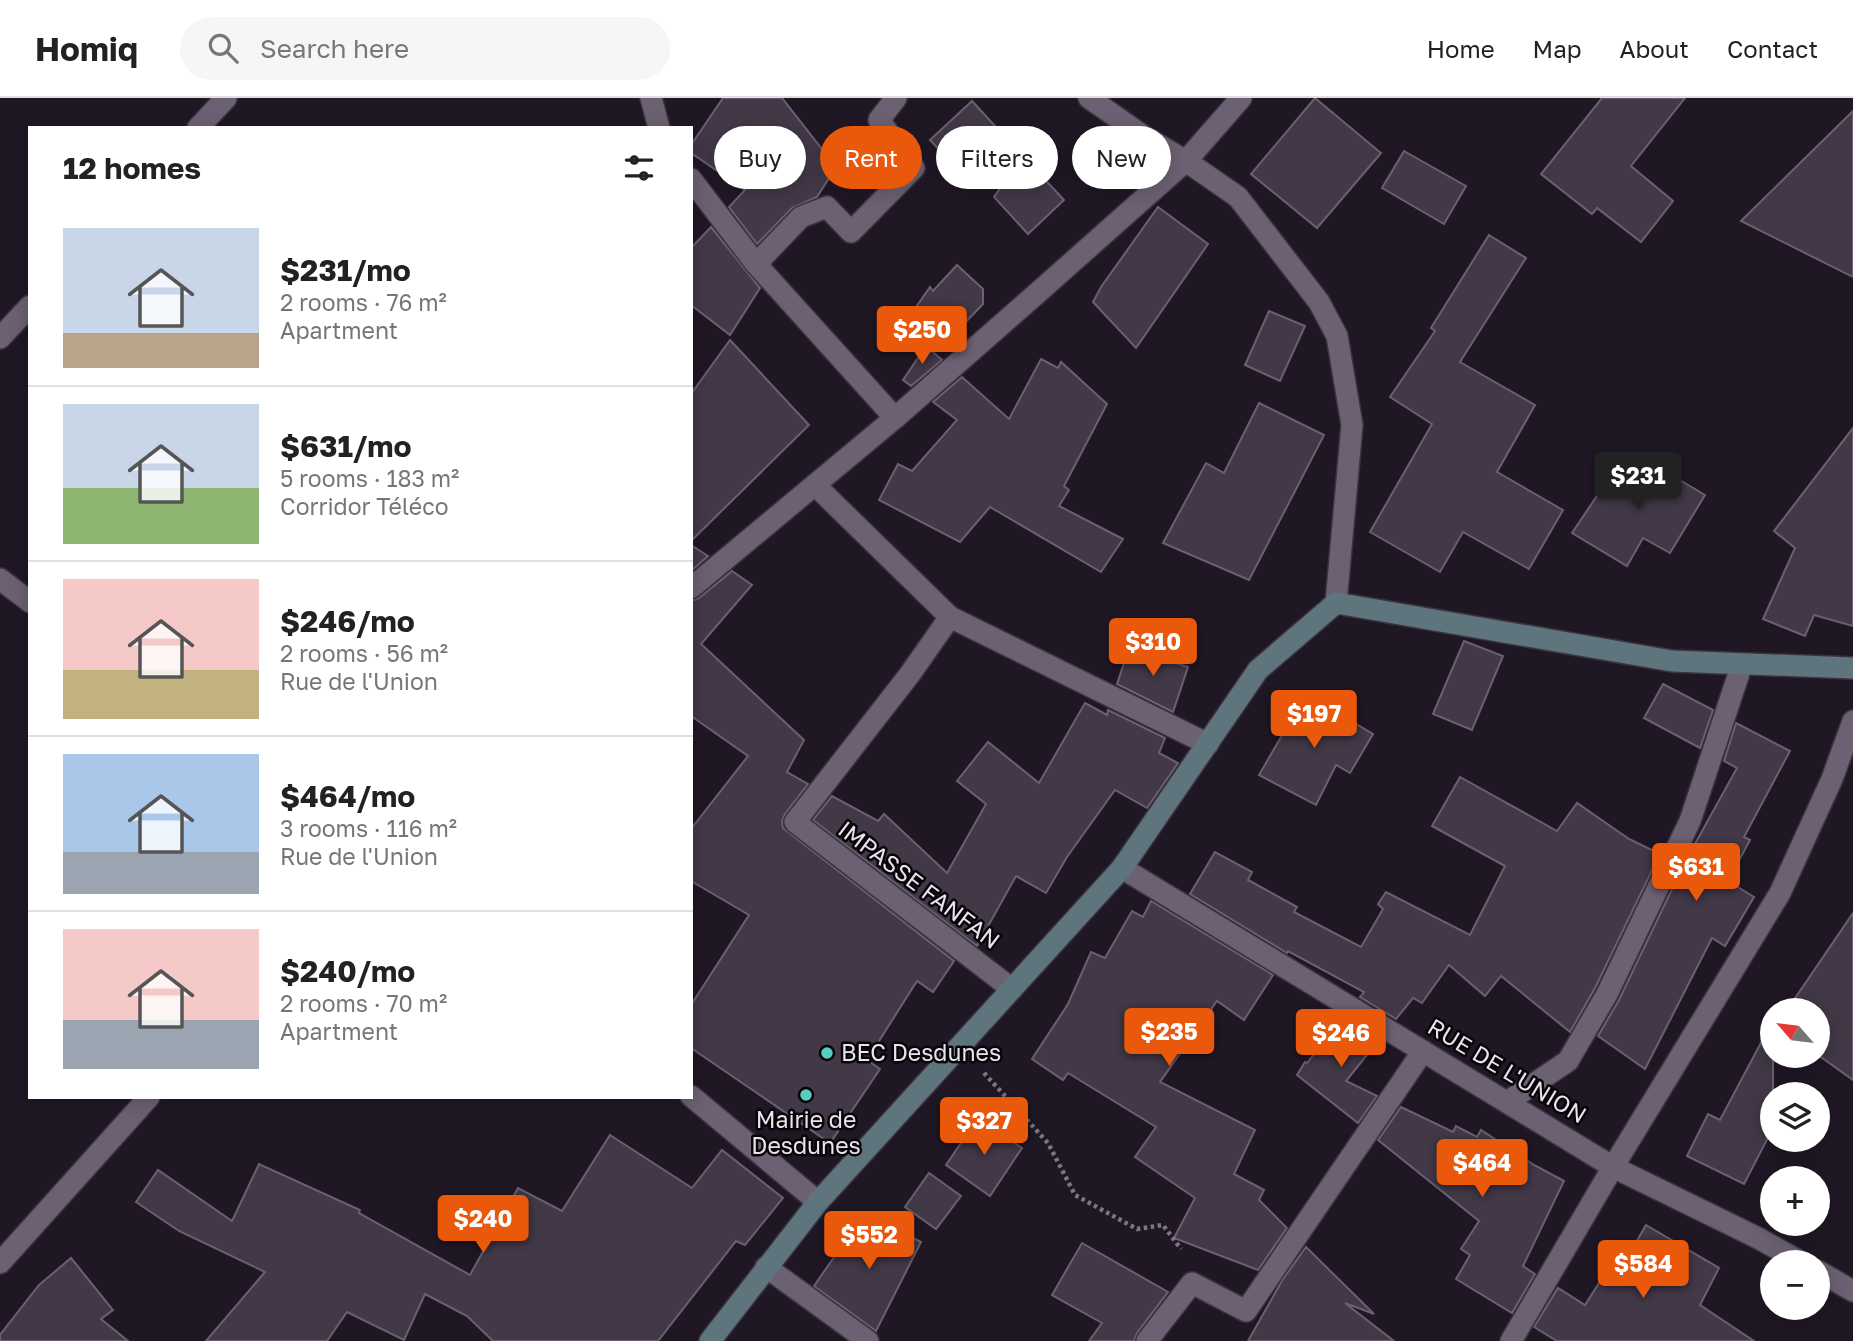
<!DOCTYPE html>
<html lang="en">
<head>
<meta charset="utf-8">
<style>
  body { margin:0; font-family:"Golos Text",sans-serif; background:#f6f6f6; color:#222; height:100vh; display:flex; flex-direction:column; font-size:26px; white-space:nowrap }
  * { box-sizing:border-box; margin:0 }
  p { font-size:23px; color:#767676 }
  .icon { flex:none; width:38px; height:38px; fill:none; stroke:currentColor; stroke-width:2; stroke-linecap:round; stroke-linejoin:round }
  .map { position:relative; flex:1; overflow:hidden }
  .details { position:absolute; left:28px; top:28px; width:665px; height:973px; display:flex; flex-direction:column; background:#fff; border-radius:0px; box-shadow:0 4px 18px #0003 }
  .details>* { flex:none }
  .banner { position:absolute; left:714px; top:28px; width:665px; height:63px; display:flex; gap:14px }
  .needle { width:46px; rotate:298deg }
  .buttons { position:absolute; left:1760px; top:900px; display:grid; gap:14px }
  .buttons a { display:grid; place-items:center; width:70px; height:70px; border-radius:50%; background:#fff; box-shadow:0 4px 18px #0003; font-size:35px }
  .price { position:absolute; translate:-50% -60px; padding:0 16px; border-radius:7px; background:#ea580c; color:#fff; font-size:23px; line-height:46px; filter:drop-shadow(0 2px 4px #0008) }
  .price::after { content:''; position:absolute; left:50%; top:42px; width:21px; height:16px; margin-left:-10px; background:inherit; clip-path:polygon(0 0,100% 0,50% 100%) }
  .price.on { background:#222; color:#fff }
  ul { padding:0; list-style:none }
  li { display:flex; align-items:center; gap:21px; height:175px; padding:0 35px }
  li+li { border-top:2px solid #e0e0e0 }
  li span { display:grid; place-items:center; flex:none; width:196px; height:140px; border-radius:0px; color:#555 }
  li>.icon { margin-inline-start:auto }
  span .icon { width:84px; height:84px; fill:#fffc; stroke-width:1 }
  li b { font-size:30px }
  h2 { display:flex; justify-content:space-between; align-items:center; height:84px; padding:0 35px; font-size:30px }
  .chip { padding:0 24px; border-radius:32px; background:#fff; box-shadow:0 4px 18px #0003; font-size:24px; line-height:63px }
  .chip.on { background:#ea580c; color:#fff }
  header { display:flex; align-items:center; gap:42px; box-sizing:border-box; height:98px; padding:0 35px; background:#fff; border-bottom:2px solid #e0e0e0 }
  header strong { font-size:33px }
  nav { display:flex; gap:38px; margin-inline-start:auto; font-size:24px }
  .search { width:490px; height:63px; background:#f6f6f6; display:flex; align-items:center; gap:18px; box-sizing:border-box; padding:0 24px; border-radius:38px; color:#767676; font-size:26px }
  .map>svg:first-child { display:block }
  .building { fill:#423847; stroke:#6b6071; stroke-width:2 }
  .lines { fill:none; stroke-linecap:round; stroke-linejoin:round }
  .lane-casing { stroke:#3b343f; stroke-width:24 }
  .street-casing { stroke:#3b343f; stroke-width:24 }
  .secondary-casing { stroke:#3b343f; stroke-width:24 }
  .path { stroke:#7e7682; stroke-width:4.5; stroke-dasharray:3.5 3.5; stroke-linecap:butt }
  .lane { stroke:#6c6172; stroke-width:21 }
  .street { stroke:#6c6172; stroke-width:21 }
  .secondary { stroke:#5e757e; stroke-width:21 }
  .poi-dot { fill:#58cec0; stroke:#080509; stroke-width:2.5 }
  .labels { text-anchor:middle; stroke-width:5; stroke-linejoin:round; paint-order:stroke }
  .street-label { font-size:23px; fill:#e9e3ed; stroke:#080509 }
  .poi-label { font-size:23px; fill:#e9e3ed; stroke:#080509; text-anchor:start }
</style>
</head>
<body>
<header>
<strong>Homiq</strong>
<div class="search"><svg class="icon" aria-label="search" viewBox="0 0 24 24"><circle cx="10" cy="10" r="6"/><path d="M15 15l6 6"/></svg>Search here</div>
<nav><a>Home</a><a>Map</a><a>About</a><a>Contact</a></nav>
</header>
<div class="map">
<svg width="1853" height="1243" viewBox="0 0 1853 1243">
  <rect width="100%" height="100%" fill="#201725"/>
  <g class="building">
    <polygon points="723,0 782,0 836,69 817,99 792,110 757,146 729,109 745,92 691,55 691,47"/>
    <polygon points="1315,0 1381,55 1317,130 1251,76"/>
    <polygon points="1602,0 1685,0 1631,68 1673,103 1641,144 1597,110 1592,116 1541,76"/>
    <polygon points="972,3 1019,54 979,84 969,73 964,78 930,42"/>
    <polygon points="1853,13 1853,179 1741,123"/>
    <polygon points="1404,53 1466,88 1444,126 1382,90"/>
    <polygon points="1023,58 1064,102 1028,136 994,99"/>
    <polygon points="1158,109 1208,146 1136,250 1093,204 1101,189"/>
    <polygon points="711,129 760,190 730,237 691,207 691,150"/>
    <polygon points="1489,137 1526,160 1460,264 1535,307 1497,374 1563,412 1529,471 1463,434 1440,474 1370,434 1432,326 1390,299 1435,233 1431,230"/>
    <polygon points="957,167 983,191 983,206 938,253 905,225 930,189 933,193"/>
    <polygon points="1269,213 1305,228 1280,283 1245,267"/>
    <polygon points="730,242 809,327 691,443 691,296"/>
    <polygon points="926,248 942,262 911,288 903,282"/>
    <polygon points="1041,261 1058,270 1061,264 1107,306 1064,388 1069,392 1059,408 1123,441 1101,474 990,409 960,444 879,402 898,366 912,373 957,322 933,304 962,279 1009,321"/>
    <polygon points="1259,305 1324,337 1249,482 1163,445 1206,365 1224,375"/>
    <polygon points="1853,330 1853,528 1814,517 1805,538 1763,521 1795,450 1774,433"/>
    <polygon points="1646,362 1705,397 1670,455 1643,440 1627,468 1572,435 1619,365 1636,377"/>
    <polygon points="691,447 708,458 691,473"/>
    <polygon points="732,473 752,487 701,546 804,642 787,674 808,686 785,716 782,723 783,730 954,863 933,894 917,883 867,962 880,971 830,1045 691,950 691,907 749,817 691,783 691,731 748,658 691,618 691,503 699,500"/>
    <polygon points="1464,543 1503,558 1472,632 1433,616"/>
    <polygon points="1129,550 1188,569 1173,614 1117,586"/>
    <polygon points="1663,586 1713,612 1700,650 1644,620"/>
    <polygon points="1306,596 1373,636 1350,675 1336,667 1316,707 1259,677"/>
    <polygon points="1085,605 1107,617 1108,612 1165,640 1159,655 1178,665 1147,710 1115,692 1067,759 1046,795 1016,778 977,848 813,722 832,698 878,723 884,716 947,775 986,706 957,683 988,644 1039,685"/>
    <polygon points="1736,625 1790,653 1744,739 1750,742 1728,783 1754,799 1725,848 1712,840 1645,971 1598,938 1619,902 1686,762 1737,670 1724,663"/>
    <polygon points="1460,679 1557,733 1577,705 1629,741 1660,756 1595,890 1570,934 1501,878 1485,898 1449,867 1422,905 1413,900 1396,921 1360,899 1364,894 1288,853 1287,855 1190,796 1215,754 1252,774 1248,782 1297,809 1294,814 1361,849 1383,811 1378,806 1386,794 1470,837 1505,768 1432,728"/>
    <polygon points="1151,803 1273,877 1244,922 1217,903 1160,984 1255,1032 1234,1076 1264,1092 1259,1102 1287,1130 1258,1172 1174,1140 1195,1100 1135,1059 1156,1029 1068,975 1063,982 1032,961 1068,906 1091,854 1105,860 1132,813 1143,819"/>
    <polygon points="1853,815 1853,982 1818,957 1818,912 1787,912"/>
    <polygon points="1343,920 1379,942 1346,983 1377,998 1358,1025 1297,977 1305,964 1307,965"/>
    <polygon points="1773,922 1773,1030 1744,1086 1687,1058 1708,1016 1720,1022"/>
    <polygon points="1401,1009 1453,1034 1456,1028 1477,1039 1481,1032 1534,1067 1564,1083 1523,1168 1535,1176 1512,1215 1456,1181 1470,1157 1461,1151 1479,1123 1378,1042"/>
    <polygon points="978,1020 1022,1050 990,1098 946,1067"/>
    <polygon points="610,1037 692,1090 722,1052 783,1100 745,1147 736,1143 658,1243 493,1243 467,1218 425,1196 404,1242 347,1214 327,1243 206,1243 265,1174 179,1133 136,1104 158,1072 232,1123 259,1066 360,1112 359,1115 470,1177 518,1090 562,1113"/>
    <polygon points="929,1075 961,1098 936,1131 905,1109"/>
    <polygon points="870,1118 921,1144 876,1233 814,1188 846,1142 855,1149"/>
    <polygon points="1646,1127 1719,1170 1700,1207 1754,1243 1557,1243 1534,1229 1558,1190 1585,1207 1613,1163 1622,1169"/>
    <polygon points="1082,1145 1168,1194 1137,1235 1134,1243 1089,1243 1102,1225 1052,1197"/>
    <polygon points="1306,1149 1374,1216 1345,1205 1394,1243 1248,1243 1283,1181"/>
    <polygon points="71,1160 113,1212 101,1221 128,1243 0,1243 0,1237 39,1187"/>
  </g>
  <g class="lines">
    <defs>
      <polyline id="lane" points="756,166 801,119 827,109 851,134 914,70 879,22 896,0"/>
      <g id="street">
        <polyline points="651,0 659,30"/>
        <polyline points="1089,0 1142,37 1186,63 1238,99 1319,204 1337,238 1352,327 1336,505"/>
        <polyline points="198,30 226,0"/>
        <polyline points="691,81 756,166 895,320"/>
        <polyline points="0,240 30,208"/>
        <polyline points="815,387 950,519 910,576 795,724 1012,891"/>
        <polyline points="0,481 30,504"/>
        <polyline points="691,490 895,320 1034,198 1186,63 1241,0"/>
        <polyline points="950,519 1208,646"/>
        <polyline points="1122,770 1613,1069 1758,1140 1801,1164"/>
        <polyline points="691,998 818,1104"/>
        <polyline points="1507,1004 1568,963 1607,896 1690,723 1742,566"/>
        <polyline points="0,1165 149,999"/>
        <polyline points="766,1169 868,1243"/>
        <polyline points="1818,1173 1853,1193"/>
        <polyline points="1147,1243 1192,1185 1246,1213 1423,953"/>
        <polyline points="1511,1243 1613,1069 1780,795 1832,681 1853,623"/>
      </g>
      <polyline id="secondary" points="710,1243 818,1104 1122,770 1258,572 1336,505 1672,563 1853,570"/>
    </defs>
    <use href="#lane" class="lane-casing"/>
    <use href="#street" class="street-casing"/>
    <use href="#secondary" class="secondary-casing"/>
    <polyline class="path" points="984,975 1048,1045 1075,1097 1137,1131 1163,1127 1181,1151"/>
    <use href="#lane" class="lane"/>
    <use href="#street" class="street"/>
    <use href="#secondary" class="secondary"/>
  </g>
  <g class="poi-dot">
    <circle cx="827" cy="955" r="7"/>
    <circle cx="806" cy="997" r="7"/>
  </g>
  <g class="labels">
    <g class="street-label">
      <text transform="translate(919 787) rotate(37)" y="8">IMPASSE FANFAN</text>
      <text transform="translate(1507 973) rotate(31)" y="8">RUE DE L'UNION</text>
    </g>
    <g class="poi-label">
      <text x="841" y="963">BEC Desdunes</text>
      <text x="806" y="1030" text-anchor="middle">Mairie de<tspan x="806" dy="26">Desdunes</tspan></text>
    </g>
  </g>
</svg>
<div class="buttons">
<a><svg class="needle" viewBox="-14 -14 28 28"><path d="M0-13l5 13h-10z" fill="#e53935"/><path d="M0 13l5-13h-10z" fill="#767676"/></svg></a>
<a><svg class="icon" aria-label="layers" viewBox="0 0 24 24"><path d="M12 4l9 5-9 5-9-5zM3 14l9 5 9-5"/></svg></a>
<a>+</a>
<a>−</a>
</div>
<b class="price" style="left:922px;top:268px">$250</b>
<b class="price on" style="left:1638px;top:414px">$231</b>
<b class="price" style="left:1153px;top:580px">$310</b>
<b class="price" style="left:1314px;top:652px">$197</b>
<b class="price" style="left:1696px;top:805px">$631</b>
<b class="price" style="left:1169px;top:970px">$235</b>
<b class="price" style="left:1341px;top:971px">$246</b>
<b class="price" style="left:984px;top:1059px">$327</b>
<b class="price" style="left:1482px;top:1101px">$464</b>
<b class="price" style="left:483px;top:1157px">$240</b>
<b class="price" style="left:869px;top:1173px">$552</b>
<b class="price" style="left:1643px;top:1202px">$584</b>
<div class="banner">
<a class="chip">Buy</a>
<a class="chip on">Rent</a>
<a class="chip">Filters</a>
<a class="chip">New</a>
</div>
<section class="details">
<h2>12 homes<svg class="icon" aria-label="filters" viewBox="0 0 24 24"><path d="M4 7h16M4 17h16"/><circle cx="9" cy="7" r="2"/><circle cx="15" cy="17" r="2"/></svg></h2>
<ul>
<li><span style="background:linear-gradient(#c9d6e8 75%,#b9a48a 0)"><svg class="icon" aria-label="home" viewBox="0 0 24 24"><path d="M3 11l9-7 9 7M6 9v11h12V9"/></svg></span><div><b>$231/mo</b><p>2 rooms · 76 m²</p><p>Apartment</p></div></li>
<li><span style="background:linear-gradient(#c9d6e8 60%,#8fb573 0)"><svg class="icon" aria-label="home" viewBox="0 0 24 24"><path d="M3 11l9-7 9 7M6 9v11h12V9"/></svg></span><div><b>$631/mo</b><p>5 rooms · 183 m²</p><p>Corridor Téléco</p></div></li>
<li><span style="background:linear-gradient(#f6c9c9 65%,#c2b280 0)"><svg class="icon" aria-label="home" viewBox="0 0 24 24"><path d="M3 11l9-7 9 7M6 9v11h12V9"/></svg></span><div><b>$246/mo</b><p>2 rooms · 56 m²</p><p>Rue de l'Union</p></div></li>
<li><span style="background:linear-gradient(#a9c7e8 70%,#9aa5b1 0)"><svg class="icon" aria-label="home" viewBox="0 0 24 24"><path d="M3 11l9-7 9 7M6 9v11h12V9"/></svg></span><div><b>$464/mo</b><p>3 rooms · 116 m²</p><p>Rue de l'Union</p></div></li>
<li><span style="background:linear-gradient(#f6c9c9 65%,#9aa5b1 0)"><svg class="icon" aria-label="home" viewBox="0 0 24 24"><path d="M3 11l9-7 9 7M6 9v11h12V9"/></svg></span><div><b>$240/mo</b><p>2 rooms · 70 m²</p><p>Apartment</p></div></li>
</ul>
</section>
</div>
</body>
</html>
